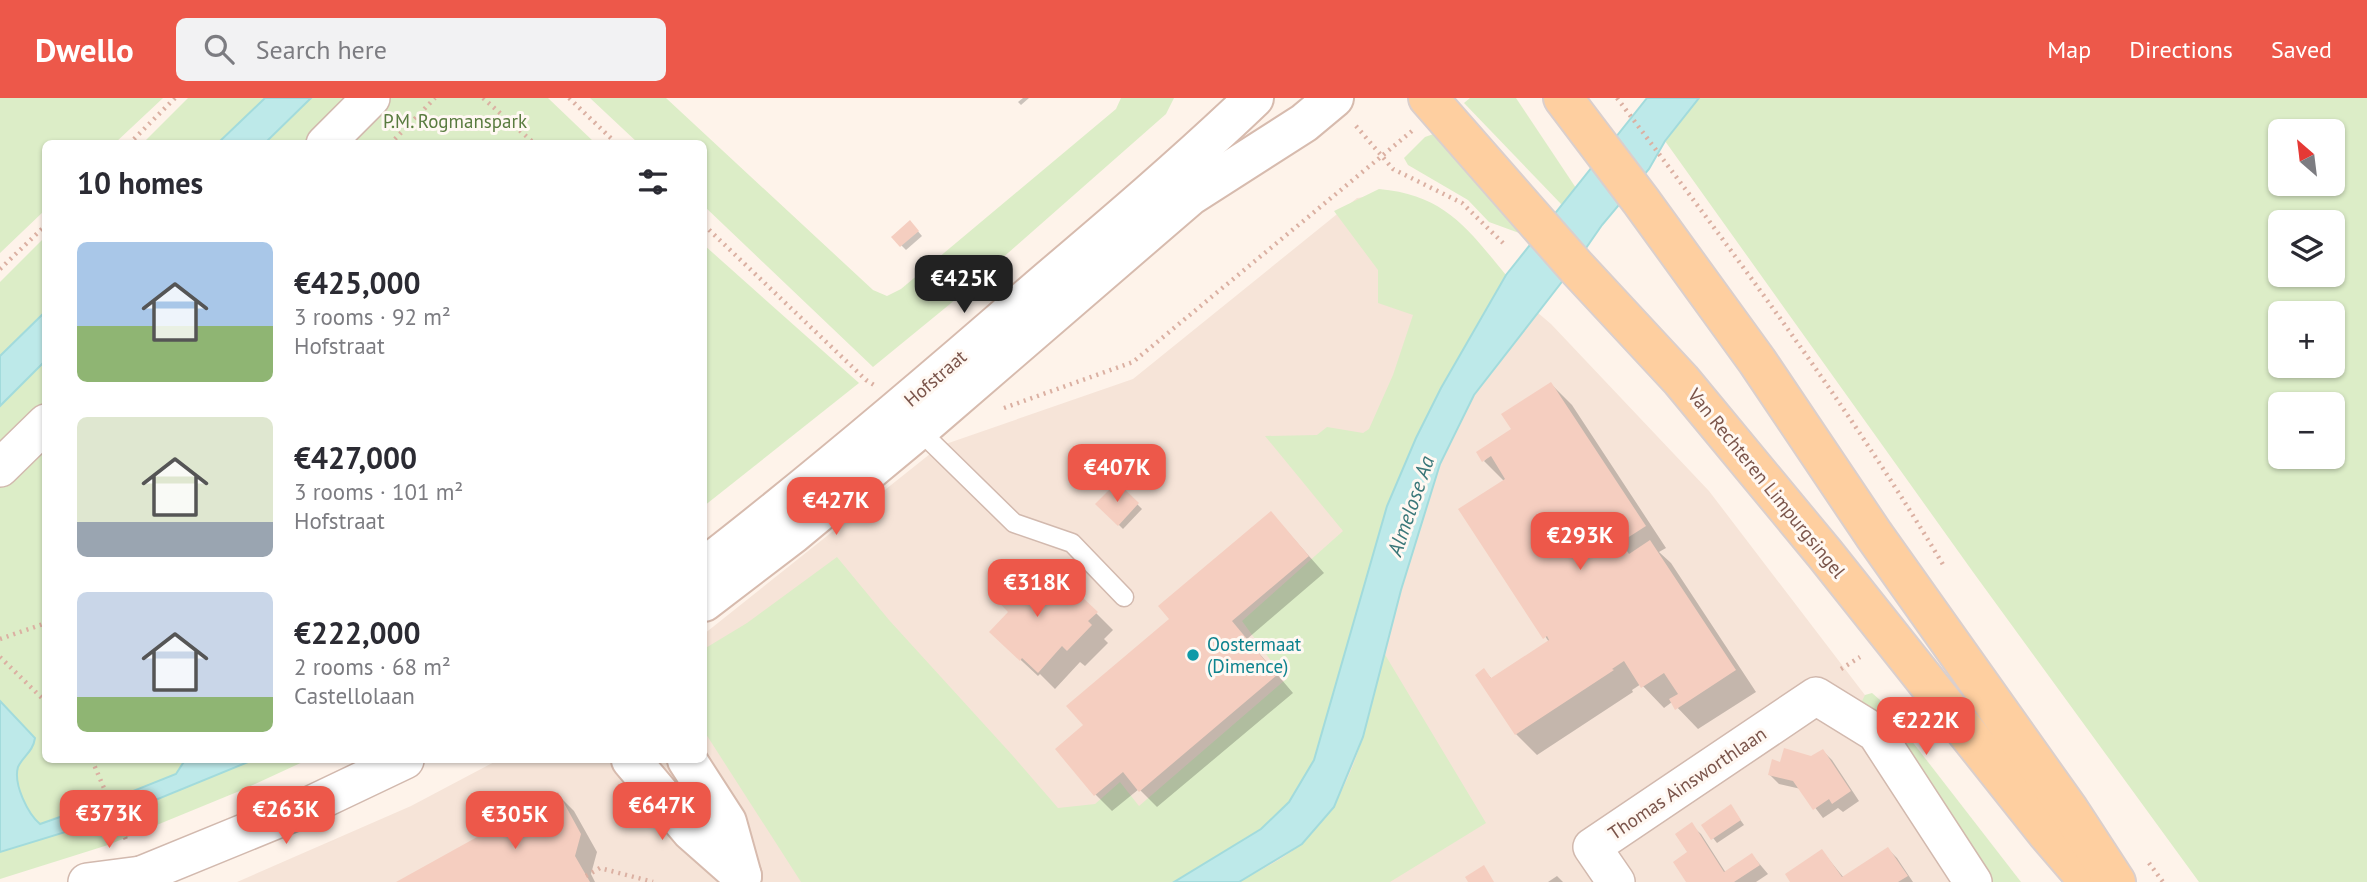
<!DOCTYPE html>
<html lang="en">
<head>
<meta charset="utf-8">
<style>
  body { margin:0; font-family:"PT Sans",sans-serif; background:#f2f2f3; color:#2b2b33; height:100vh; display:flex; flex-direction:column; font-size:26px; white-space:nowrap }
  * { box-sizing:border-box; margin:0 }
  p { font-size:23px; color:#7c7c81 }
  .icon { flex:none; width:38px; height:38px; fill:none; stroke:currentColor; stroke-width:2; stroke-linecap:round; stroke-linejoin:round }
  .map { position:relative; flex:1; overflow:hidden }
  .details { position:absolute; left:42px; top:42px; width:665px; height:623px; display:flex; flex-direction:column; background:#fff; border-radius:10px; box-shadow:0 2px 5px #0004 }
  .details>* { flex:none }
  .needle { width:46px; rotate:332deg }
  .controls { position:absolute; left:2268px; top:21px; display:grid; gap:14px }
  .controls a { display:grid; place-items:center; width:77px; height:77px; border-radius:10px; background:#fff; box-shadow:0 2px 5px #0004; font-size:35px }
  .price { position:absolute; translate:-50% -60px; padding:0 16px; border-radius:14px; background:#ed584a; color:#fff; font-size:23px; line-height:46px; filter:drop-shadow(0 2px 4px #0008) }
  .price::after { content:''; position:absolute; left:50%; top:42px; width:21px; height:16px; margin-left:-10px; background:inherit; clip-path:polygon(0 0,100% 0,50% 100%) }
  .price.on { background:#222; color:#fff }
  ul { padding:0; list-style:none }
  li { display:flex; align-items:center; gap:21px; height:175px; padding:0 35px }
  li span { display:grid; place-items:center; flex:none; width:196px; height:140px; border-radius:10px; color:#555 }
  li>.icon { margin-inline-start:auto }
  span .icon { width:84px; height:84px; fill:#fffc; stroke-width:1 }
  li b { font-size:30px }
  h2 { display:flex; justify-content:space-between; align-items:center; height:84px; padding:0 35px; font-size:30px }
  header { display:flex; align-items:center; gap:42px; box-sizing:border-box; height:98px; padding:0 35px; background:#ed584a; color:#fff }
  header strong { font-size:33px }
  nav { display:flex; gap:38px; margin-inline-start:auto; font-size:24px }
  .search { width:490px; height:63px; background:#f2f2f3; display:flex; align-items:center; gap:18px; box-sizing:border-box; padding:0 24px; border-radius:10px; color:#7c7c81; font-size:26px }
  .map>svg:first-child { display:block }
  .residential { fill:#f6e4d8 }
  .green { fill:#dcedc7; fill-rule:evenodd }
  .water { fill:#bde9e9; stroke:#a2dbdc; stroke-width:2 }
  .shadow { fill:#0003 }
  .building { fill:#f5cec0 }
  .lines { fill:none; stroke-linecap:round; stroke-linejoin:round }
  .lane-casing { stroke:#d2b9ae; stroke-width:21 }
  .street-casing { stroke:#d2b9ae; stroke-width:40 }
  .secondary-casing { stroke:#d7bbae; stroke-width:42 }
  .primary-casing { stroke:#dacfcd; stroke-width:42 }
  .path { stroke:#dbb0a2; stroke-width:4.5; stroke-dasharray:2 5; stroke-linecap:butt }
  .lane { stroke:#fff; stroke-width:18 }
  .street { stroke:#fff; stroke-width:37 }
  .secondary { stroke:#fff; stroke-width:38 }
  .primary { stroke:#fecfa0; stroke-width:38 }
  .culture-dot { fill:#0f9aa8; stroke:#fff8f2; stroke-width:2.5 }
  .labels { text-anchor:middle; stroke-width:6; stroke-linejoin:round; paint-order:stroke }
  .park-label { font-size:19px; fill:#597b3f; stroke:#fff8f2 }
  .street-label { font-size:19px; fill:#7b554b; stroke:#fff8f2 }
  .culture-label { font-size:19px; fill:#0d838f; stroke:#fff8f2; text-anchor:start }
  .water-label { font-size:21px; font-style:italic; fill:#3a7779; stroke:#fff8f2 }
</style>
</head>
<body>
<header>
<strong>Dwello</strong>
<div class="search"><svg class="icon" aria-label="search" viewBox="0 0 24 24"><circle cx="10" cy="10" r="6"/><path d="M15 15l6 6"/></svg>Search here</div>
<nav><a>Map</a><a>Directions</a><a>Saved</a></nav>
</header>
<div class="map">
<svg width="2367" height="784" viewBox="0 0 2367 784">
  <rect width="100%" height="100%" fill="#fef3ea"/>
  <polygon class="residential" points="1397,95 1551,226 1709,393 1871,605 1989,784 237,784 411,708 498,662 704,662 704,536 940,348 1133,281 1357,100"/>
  <g class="green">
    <polygon points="0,0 163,0 115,45 46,46 45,112 0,155"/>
    <polygon points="188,0 265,0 218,45 142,46"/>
    <polygon points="311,0 354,0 308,45 265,46"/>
    <polygon points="389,0 548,0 595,45 341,46"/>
    <polygon points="590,0 666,0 873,192 887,198 901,191 1116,11 1121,0 1174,0 1166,16 950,206 873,269 704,108 704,46 638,45"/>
    <polygon points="1470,0 1516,0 1576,90 1562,107 1464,5"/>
    <path d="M1699,0H2367V784H2199L1973,474L1665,43ZM2280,33H2333V86H2280ZM2280,124H2333V177H2280ZM2280,215H2333V268H2280ZM2280,306H2333V359H2280Z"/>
    <polygon points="1445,32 1536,141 1489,124 1468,102 1408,67 1404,60 1425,39"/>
    <path d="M1379,91C1445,97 1467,130 1506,177L1441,290L1416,340L1387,408L1314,662L1289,704L1261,731L1174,784H801L704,633V551L747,525L837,459L889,522L1013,658L1058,710L1095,706L1120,684L1139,708L1285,582L1242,523L1343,433L1265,338L1317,337L1327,329L1363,335L1369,331L1393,277L1413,217L1378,205V172L1334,113Z"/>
    <polygon points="45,139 45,214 0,258 0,184"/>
    <polygon points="704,147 859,285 704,408"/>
    <polygon points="45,263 45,306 0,352 0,308"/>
    <polygon points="45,341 46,662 307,662 242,692 108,747 0,781 0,386"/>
    <path d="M1384,555L1486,725L1390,784H1239C1260,772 1286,760 1303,744C1355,697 1368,621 1384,555Z"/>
    <polygon points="1872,595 1880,602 2021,784 1979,784 1861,605 1865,597"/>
  </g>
  <g class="water">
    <polygon points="265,0 311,0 265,45 218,45"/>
    <polygon points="1647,0 1699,0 1665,43 1649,71 1602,127 1568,176 1474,297 1440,366 1401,492 1363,639 1334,709 1302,746 1239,784 1174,784 1261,731 1289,704 1314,662 1387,408 1416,340 1441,290 1506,177"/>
    <polygon points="45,214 45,263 0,308 0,258"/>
    <path d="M0,603L35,640C33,654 23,658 18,669C13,686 28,716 40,726L91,708L100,712L102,717L95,725L0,754Z"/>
    <polygon points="185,662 253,662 136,710 130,708 127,701 133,693 176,676"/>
  </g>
  <g class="shadow">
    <polygon points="1023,0 1029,0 1021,7 1018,4"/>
    <polygon points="910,124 922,138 906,152 893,139"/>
    <polygon points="1551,286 1572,307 1666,450 1659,454 1671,465 1756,594 1698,631 1672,604 1664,610 1641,586 1632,592 1633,594 1537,657 1516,636 1484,573 1492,581 1549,544 1461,412 1504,383 1484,363"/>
    <polygon points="1117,386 1142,411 1123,431 1098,406"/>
    <polygon points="1271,415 1324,475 1247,541 1293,595 1157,709 1139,691 1112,713 1095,696 1086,628 1171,522"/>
    <polygon points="1038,492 1071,509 1080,499 1113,532 1104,541 1108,545 1085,568 1080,564 1055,591 1040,576 1038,578 1008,550"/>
    <polygon points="1823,653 1832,662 1859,703 1843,714 1838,710 1823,720 1801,691 1779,686 1769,676 1781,666 1811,660"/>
    <polygon points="557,696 574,713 597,754 591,776 595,784 399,784"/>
    <polygon points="1731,709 1744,727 1717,745 1703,727"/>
    <polygon points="1691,727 1701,736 1726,775 1752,757 1768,776 1756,784 1688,784"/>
    <polygon points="1888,751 1897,760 1913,784 1792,784 1822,753 1844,780"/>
    <polygon points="1557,778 1563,784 1548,784"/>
  </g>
  <g class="building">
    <polygon points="910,122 919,133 900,149 891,139"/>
    <polygon points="1551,284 1646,428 1621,444 1629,456 1650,442 1736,572 1675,612 1669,601 1678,596 1664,575 1641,590 1624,563 1612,571 1614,572 1515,637 1475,577 1484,570 1491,580 1549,542 1547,538 1543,541 1458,411 1505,381 1491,358 1482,364 1476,354 1511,331 1501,316"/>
    <polygon points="1117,384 1139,405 1118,428 1095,406"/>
    <polygon points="1271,413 1309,458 1232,523 1277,577 1139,694 1123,674 1094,698 1055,651 1083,627 1066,608 1169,521 1158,508"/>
    <polygon points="1012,468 1038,490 1044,482 1065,505 1067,503 1071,507 1080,497 1098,514 1088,523 1092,527 1067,553 1062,548 1038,575 1022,560 1020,563 989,534 1008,514 988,493"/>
    <polygon points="1784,650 1811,658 1823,651 1851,693 1832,706 1829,701 1813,712 1793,683 1768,677 1772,661 1780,664"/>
    <polygon points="558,694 581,736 575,758 590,784 396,784"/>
    <polygon points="1731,706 1741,722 1711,742 1701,727"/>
    <polygon points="1692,724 1724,774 1752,755 1760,767 1734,784 1686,784 1673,764 1687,754 1675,736"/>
    <polygon points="1888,749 1908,778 1898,784 1790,784 1785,776 1822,751 1842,779"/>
    <polygon points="1484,767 1494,784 1468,784 1465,779"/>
  </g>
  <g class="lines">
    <defs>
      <polyline id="lane" points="919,332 1014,425 1072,445 1124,499"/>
      <g id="street">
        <polyline points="325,46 371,0"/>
        <polyline points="0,370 46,325"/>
        <polyline points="87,784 141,777"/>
        <polyline points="131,784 141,777 300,712 405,662"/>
        <polyline points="1616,784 1592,749 1816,598 1876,635 1973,784"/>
      </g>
      <g id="secondary">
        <path d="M704,469C819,380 929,286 1039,190C1112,128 1185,66 1254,0"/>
        <polyline points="704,504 793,436 928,324 1190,98 1304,25 1334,0"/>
        <polyline points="631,662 691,733 742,778"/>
        <polyline points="687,662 727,724 742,778"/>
      </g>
      <g id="primary">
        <polyline points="1428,0 1577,170 1681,282 1825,456 2046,734 2089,784"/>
        <polyline points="1563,0 1641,103 1757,263 1874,437 2069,712 2116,784"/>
      </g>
    </defs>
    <use href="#lane" class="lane-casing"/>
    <use href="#street" class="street-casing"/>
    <use href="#secondary" class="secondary-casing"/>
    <use href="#primary" class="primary-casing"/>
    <g class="path">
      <polyline points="483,0 535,46"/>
      <polyline points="569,0 617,46"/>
      <path d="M1617,0C1732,153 1847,305 1945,470"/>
      <polyline points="1356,28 1393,71 1462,105 1503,145"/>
      <polyline points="129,46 175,0"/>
      <polyline points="390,46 435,0"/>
      <polyline points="704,127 866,282 874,287"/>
      <polyline points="0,171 46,127"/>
      <polyline points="1004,310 1133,264 1412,33"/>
      <polyline points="0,541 46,525"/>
      <polyline points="0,559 46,604"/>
      <polyline points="1841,571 1860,559"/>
      <polyline points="92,662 127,744"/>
      <polyline points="2149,765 2163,784"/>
      <polyline points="586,778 600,770 653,784"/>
    </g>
    <use href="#lane" class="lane"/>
    <use href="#street" class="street"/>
    <use href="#secondary" class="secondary"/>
    <use href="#primary" class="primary"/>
  </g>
  <circle class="culture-dot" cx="1193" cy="557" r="7"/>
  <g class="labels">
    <g class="park-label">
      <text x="455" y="30">P.M. Rogmanspark</text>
    </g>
    <g class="street-label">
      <text transform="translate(935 280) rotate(-41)" y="7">Hofstraat</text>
      <text transform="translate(1767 385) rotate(51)" y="7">Van Rechteren Limpurgsingel</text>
      <text transform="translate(1687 685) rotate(-34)" y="7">Thomas Ainsworthlaan</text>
    </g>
    <g class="culture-label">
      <text x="1207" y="553">Oostermaat<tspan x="1207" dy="22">(Dimence)</tspan></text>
    </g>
    <g class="water-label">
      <text transform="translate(1411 408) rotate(-71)" y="7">Almelose Aa</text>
    </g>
  </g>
</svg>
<div class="controls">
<a><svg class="needle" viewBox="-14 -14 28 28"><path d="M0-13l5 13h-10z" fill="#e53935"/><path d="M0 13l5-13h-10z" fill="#7c7c81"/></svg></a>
<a><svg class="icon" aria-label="layers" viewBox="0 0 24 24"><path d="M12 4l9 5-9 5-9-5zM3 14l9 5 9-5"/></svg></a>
<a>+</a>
<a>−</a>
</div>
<b class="price on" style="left:964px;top:217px">€425K</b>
<b class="price" style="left:1117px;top:406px">€407K</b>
<b class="price" style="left:836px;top:439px">€427K</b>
<b class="price" style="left:1580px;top:474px">€293K</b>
<b class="price" style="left:1037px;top:521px">€318K</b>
<b class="price" style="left:1926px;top:659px">€222K</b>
<b class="price" style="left:662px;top:744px">€647K</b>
<b class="price" style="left:286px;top:748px">€263K</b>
<b class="price" style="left:109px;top:752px">€373K</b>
<b class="price" style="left:515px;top:753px">€305K</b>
<section class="details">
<h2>10 homes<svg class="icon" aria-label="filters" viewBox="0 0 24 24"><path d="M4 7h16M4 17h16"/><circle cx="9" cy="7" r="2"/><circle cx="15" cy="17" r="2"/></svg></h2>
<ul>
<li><span style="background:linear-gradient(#a9c7e8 60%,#8fb573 0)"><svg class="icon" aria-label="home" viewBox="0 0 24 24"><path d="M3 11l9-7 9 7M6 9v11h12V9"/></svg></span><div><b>€425,000</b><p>3 rooms · 92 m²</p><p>Hofstraat</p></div></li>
<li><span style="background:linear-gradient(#dfe7d0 75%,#9aa5b1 0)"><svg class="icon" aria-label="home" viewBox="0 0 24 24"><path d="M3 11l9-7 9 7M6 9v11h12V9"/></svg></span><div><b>€427,000</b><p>3 rooms · 101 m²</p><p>Hofstraat</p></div></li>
<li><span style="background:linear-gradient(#c9d6e8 75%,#8fb573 0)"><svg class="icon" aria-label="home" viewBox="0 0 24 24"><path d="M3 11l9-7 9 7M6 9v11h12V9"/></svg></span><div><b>€222,000</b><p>2 rooms · 68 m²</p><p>Castellolaan</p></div></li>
</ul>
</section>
</div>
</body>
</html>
